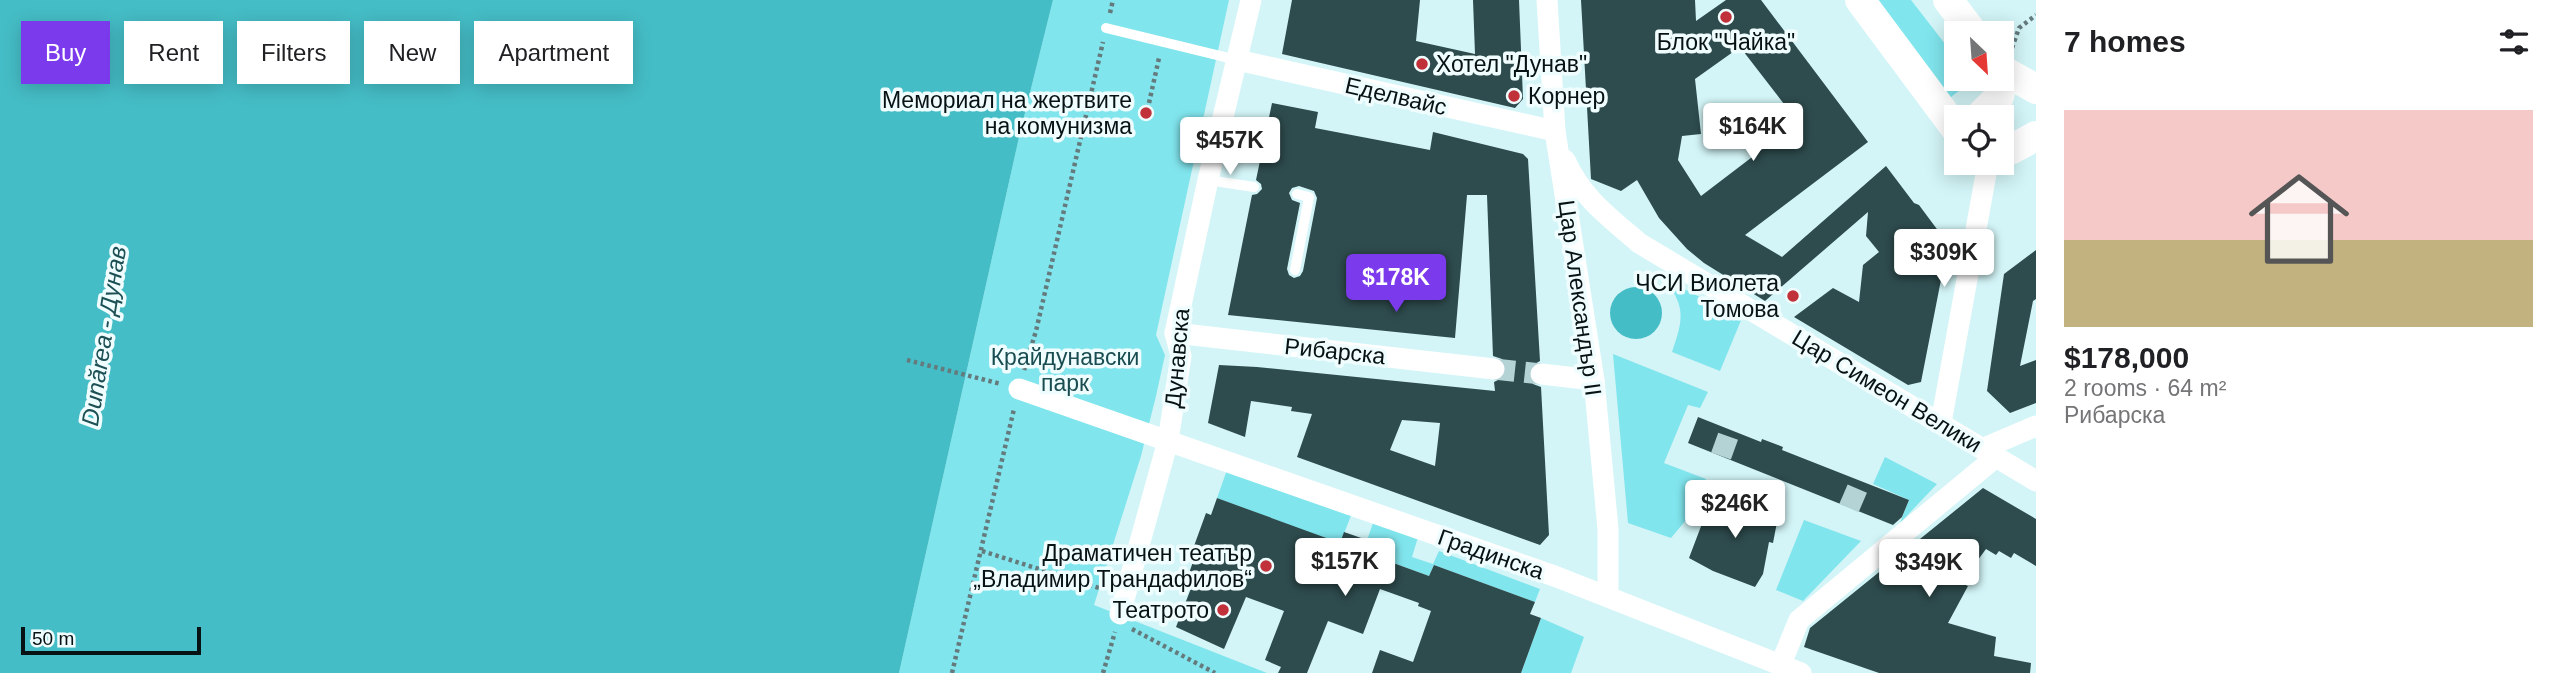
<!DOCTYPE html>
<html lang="en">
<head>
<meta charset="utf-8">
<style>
  body { margin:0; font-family:Helvetica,sans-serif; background:#f2f2f2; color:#202124; height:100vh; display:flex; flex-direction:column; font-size:26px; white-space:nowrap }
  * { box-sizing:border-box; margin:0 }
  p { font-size:23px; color:#757577 }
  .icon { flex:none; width:38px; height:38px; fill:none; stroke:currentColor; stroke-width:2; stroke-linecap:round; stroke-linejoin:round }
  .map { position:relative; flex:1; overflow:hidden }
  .drawer { display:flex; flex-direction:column; background:#fff; width:525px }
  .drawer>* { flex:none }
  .hud { position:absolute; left:21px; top:21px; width:665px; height:63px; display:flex; gap:14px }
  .needle { width:46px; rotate:155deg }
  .fabs { position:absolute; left:1944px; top:21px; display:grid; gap:14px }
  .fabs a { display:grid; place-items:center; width:70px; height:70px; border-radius:0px; background:#fff; box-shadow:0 4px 18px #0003; font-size:35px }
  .scale { position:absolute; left:21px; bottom:18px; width:180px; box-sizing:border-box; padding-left:7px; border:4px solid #061213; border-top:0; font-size:19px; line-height:24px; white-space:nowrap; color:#061213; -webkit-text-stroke:5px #f0fdfe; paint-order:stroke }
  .price { position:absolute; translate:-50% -60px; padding:0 16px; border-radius:7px; background:#fff; color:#222; font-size:23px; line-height:46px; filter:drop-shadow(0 2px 4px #0008) }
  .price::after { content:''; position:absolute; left:50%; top:42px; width:21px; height:16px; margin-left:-10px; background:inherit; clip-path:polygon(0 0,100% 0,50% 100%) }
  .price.on { background:#7c3aed; color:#fff }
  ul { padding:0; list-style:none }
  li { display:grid; align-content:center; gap:14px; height:371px; padding:0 28px }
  li span { display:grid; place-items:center; height:217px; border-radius:0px; color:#555 }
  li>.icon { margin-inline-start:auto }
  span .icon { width:126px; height:126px; fill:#fffc; stroke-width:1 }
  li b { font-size:30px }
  h2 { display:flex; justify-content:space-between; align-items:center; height:84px; padding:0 28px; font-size:30px }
  .chip { padding:0 24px; border-radius:0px; background:#fff; box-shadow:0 4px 18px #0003; font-size:24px; line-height:63px }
  .chip.on { background:#7c3aed; color:#fff }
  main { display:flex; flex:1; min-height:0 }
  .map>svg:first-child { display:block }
  .green { fill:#81e5ed }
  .water { fill:#45bdc6 }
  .building { fill:#2e4b4d; fill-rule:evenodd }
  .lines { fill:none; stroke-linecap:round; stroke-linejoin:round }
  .street-tunnel { stroke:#b4d3d5; stroke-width:21; stroke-dasharray:21 10; stroke-linecap:butt }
  .path { stroke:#647a7c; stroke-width:4.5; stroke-dasharray:3.5 3.5; stroke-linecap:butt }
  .lane { stroke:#fff; stroke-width:10 }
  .street { stroke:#fff; stroke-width:21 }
  .secondary { stroke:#fff; stroke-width:30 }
  .poi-dot { fill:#c1313a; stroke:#f0fdfe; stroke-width:2.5 }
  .labels { text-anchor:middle; stroke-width:7; stroke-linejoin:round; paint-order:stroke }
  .poi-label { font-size:23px; fill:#061213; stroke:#f0fdfe; text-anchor:end }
  .street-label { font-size:23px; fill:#061213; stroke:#f0fdfe }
  .park-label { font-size:23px; fill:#1a4d51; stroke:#f0fdfe }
  .water-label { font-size:24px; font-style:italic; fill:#1d5054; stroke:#f0fdfe }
</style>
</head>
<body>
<main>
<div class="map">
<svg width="2036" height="673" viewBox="0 0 2036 673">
  <rect width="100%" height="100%" fill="#d3f5f7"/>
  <g class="green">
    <polygon points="1053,0 1229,0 1156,335 1165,355 1156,396 1141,456 1094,605 1267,673 899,673 1020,133"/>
    <polygon points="1870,0 1911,0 1956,58 1956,79 1969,79 1969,83 1951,97 1942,96"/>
    <path d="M1666,280L1742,318L1720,371L1672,352C1683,320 1686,309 1666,280Z"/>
    <polygon points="1613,354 1708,392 1700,408 1688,405 1664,463 1706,479 1692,513 1671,538 1628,523"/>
    <polygon points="1885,457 1937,484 1900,523 1909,500 1873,484"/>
    <polygon points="1227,470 1352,513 1340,544 1217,498"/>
    <polygon points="1374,520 1419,534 1412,557 1433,564 1439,551 1540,589 1535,602 1434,565 1429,576 1363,552"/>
    <polygon points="1804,520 1861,541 1803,601 1776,590"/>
    <polygon points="1541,618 1584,637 1571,673 1521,673"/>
  </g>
  <g class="water">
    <polygon points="0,0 1053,0 1020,133 899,673 0,673"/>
    <circle cx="1636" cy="313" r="26"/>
  </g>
  <g class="building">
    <polygon points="1292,0 1420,0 1416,41 1475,54 1473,0 1519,0 1523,99 1515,108 1282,54"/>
    <path d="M1581,0H1695L1696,21L1726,0H1761L1868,142L1745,235L1782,257L1886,166L1914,203L1919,205L1948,244L1921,382L1908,385L1794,317L1833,288L1859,302L1863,265L1879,252L1866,236L1868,212L1765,301L1704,263L1687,249L1659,218L1637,180L1621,191L1591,179ZM1740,47L1791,113L1786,117L1790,123L1762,144L1764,148L1701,196L1678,160L1682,136L1701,134L1695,79Z"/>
    <path d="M1272,103L1318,112L1315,128L1430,150L1433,132L1523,154L1528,159L1540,361L1531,366L1528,373L1533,384L1541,387L1549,535L1540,545L1297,457L1312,414L1291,411L1292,407L1251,401L1245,437L1208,423L1219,365L1257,367L1495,391L1494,382L1504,377L1507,371L1502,359L1493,356L1487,195H1467L1455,338L1228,315L1252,195L1257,194L1262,189L1261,184L1256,180ZM1299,186L1314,191L1317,198L1303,271L1300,276L1294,278L1289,275L1287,269L1300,203L1292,200L1289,193L1292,188ZM1402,420L1440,423L1435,466L1390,450Z"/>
    <polygon points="2036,250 2036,299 2033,301 2020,366 2036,360 2036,403 2010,413 1987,391 2004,274"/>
    <polygon points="1698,417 1761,442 1762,439 1783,447 1782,450 1909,500 1902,517 1893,525 1688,443"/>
    <polygon points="1983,488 2036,519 2036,566 2014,553 2011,558 1999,551 1996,555 1986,549 1961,583 1968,586 1948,623 1996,637 1994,656 2031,663 2030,673 1879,673 1804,647 1810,628"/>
    <polygon points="1714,492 1736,504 1737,499 1778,517 1773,543 1769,542 1763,574 1755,587 1713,571 1689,558"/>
    <polygon points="1217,498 1340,543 1344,532 1367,540 1363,552 1429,576 1434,565 1535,602 1530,614 1541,618 1521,673 1372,673 1380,650 1413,662 1431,611 1418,606 1419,603 1380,589 1363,634 1328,621 1307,673 1278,673 1281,667 1265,660 1284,611 1246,597 1224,649 1176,627 1195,578 1188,576 1194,559 1190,557 1206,513 1211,515"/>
  </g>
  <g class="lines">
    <g class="street-tunnel">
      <polyline points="1494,369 1541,374"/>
      <polyline points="1721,456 1730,431"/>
      <polyline points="1849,508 1861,480"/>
    </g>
    <g class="path">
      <polyline points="1110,13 1113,0"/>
      <polyline points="2012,48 2019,28 2036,15"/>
      <polyline points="1149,103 1159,58"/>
      <polyline points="907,360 1001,384"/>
      <polyline points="1024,370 1036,331 1103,42"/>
      <polyline points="982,551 1099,588"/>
      <polyline points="1132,629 1215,673"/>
      <polyline points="952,673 1014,409"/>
      <polyline points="1103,673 1115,632"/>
    </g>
    <g class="lane">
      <polyline points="1106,28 1237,60"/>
      <polyline points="1208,180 1254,187"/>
      <polyline points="1295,270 1309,197 1297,194"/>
    </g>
    <g class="street">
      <polyline points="1547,0 1555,131 1594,380 1608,529 1608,596"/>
      <polyline points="1237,60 1555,131"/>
      <path d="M1565,160C1581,197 1609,217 1639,243L2036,481"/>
      <polyline points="1175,333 1494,369"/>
      <polyline points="1541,374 1594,380"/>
      <polyline points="1019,389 1557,577 1801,673"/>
      <polyline points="1941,423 1988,163"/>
      <polyline points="1982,449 2036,426"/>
      <polyline points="1120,614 1168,441 1181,356 1175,333 1208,180 1251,0"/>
      <polyline points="1780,666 1799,620 1996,457"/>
    </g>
    <g class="secondary">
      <polyline points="1860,0 1956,129"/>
      <polyline points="1948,0 1973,33"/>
      <polyline points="2002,70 2036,89"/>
      <polyline points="1979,117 1999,97 2004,72"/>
      <polyline points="2002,150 2012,149 2036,136"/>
    </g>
  </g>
  <g class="poi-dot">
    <circle cx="1726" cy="17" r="7"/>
    <circle cx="1422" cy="64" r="7"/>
    <circle cx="1514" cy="96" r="7"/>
    <circle cx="1146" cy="113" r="7"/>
    <circle cx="1793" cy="296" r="7"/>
    <circle cx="1266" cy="566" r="7"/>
    <circle cx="1223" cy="610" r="7"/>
  </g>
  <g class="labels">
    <g class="poi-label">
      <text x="1726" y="50" text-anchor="middle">Блок "Чайка"</text>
      <text x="1436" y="72" text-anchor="start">Хотел "Дунав"</text>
      <text x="1528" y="104" text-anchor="start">Корнер</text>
      <text x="1132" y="108">Мемориал на жертвите<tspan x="1132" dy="26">на комунизма</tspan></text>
      <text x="1779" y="291">ЧСИ Виолета<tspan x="1779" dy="26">Томова</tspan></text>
      <text x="1252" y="561">Драматичен театър<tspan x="1252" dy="26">„Владимир Трандафилов“</tspan></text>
      <text x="1209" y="618">Театрото</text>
    </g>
    <g class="street-label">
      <text transform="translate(1396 96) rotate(13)" y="8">Еделвайс</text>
      <text transform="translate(1580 298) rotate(82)" y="8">Цар Александър II</text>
      <text transform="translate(1335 351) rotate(6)" y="8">Рибарска</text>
      <text transform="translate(1177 358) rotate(-85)" y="8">Дунавска</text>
      <text transform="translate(1887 391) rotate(31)" y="8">Цар Симеон Велики</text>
      <text transform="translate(1491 554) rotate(19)" y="8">Градинска</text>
    </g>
    <g class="park-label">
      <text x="1065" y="365">Крайдунавски<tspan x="1065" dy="26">парк</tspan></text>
    </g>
    <g class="water-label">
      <text transform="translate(104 336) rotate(-81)" y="8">Dunărea - Дунав</text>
    </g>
  </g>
</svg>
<div class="fabs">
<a><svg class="needle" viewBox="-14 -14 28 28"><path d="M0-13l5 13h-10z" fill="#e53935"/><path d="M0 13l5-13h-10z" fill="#757577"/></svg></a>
<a><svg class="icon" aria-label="locate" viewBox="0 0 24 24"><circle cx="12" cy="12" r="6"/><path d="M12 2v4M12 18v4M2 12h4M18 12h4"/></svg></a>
</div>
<div class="scale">50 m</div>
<b class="price" style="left:1753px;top:163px">$164K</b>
<b class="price" style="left:1230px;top:177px">$457K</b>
<b class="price" style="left:1944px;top:289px">$309K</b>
<b class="price on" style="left:1396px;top:314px">$178K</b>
<b class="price" style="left:1735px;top:540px">$246K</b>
<b class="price" style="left:1345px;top:598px">$157K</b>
<b class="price" style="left:1929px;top:599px">$349K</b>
<div class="hud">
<a class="chip on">Buy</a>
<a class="chip">Rent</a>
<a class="chip">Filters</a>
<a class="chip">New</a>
<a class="chip">Apartment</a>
</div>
</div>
<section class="drawer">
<h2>7 homes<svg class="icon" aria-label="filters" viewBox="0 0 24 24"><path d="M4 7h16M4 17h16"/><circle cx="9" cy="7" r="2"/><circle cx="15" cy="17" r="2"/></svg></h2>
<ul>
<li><span style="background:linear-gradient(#f6c9c9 60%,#c2b280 0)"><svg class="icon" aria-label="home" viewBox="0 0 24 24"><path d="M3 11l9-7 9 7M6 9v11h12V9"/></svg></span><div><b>$178,000</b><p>2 rooms · 64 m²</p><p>Рибарска</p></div></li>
</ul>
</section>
</main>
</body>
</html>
